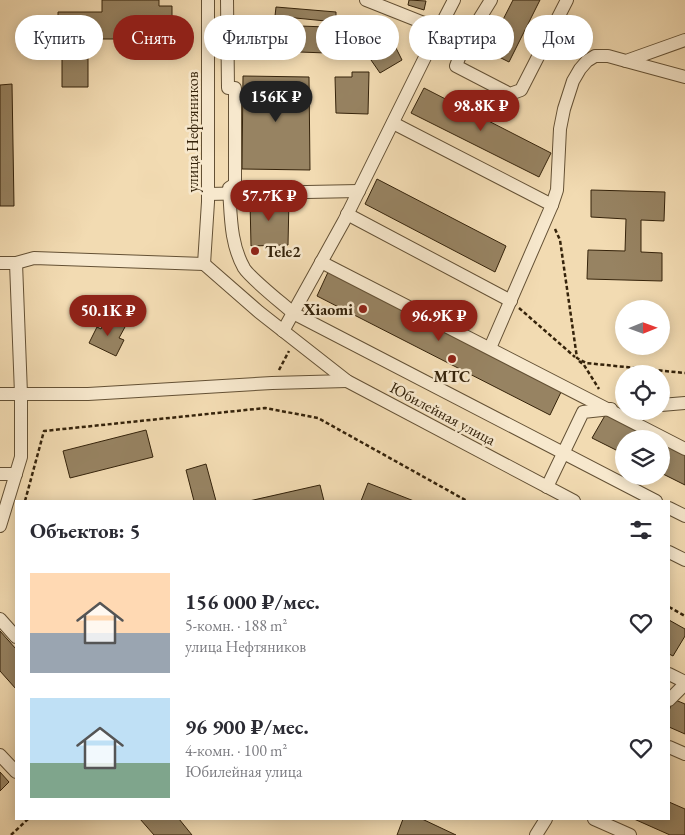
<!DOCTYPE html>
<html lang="ru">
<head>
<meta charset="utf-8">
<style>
  body { margin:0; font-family:"EB Garamond",serif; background:#f2f2f3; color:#2b2b33; height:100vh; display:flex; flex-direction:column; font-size:19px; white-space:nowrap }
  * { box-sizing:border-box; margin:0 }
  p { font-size:16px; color:#7c7c81 }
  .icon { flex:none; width:28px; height:28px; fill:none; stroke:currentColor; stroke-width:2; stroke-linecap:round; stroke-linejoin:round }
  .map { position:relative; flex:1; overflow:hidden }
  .drawer { position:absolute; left:15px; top:500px; width:655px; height:320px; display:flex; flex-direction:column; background:#fff; border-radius:0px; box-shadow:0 2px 12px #0003 }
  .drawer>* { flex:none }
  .guide { position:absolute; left:15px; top:15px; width:655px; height:45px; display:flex; gap:10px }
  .needle { width:32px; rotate:89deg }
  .buttons { position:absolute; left:615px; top:300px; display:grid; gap:10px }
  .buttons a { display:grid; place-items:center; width:55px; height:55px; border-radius:50%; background:#fff; box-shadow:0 2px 12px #0003; font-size:25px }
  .price { position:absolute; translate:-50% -42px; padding:0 11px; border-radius:18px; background:#8f2418; color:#fff; font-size:16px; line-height:32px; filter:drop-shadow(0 1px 2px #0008) }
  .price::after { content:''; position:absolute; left:50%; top:30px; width:15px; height:11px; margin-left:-8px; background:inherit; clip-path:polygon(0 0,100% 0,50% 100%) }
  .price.current { background:#222; color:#fff }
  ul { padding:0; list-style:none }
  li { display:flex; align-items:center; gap:15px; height:125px; padding:0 15px }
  li span { display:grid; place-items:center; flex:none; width:140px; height:100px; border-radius:0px; color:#555 }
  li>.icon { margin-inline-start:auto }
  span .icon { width:60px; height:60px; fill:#fffc; stroke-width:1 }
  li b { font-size:21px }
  h2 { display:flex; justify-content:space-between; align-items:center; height:60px; padding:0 15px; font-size:21px }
  .tag { padding:0 18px; border-radius:22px; background:#fff; box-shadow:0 2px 12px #0003; font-size:18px; line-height:45px }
  .tag.current { background:#8f2418; color:#fff }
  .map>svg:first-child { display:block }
  .building { fill:#978362; stroke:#35230b }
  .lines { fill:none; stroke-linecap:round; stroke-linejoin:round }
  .minor-casing { stroke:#645135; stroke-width:14 }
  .path { stroke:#35230b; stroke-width:2.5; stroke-dasharray:4 2.5; stroke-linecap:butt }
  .minor { stroke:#f7e8cd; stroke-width:12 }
  .poi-dot { fill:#8f2418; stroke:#f7e8cd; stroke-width:2 }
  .labels { text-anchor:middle; stroke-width:5; stroke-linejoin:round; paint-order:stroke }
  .street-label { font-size:16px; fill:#35230b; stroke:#f7e8cd }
  .poi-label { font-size:16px; font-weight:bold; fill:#35230b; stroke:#f7e8cd; text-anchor:start }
</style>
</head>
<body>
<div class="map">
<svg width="685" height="835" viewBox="0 0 685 835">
  <rect width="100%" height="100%" fill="#f2dbb2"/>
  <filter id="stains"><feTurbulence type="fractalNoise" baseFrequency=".004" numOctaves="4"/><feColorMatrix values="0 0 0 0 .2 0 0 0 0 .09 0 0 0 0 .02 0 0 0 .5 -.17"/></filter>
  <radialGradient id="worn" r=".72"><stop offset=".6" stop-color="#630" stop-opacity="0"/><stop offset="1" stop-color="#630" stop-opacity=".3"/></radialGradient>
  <g class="building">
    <polygon points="102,0 159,0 159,6 172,6 172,38 159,38 159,53 122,53 122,39 88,39 88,87 62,87 62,39 58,39 58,12 102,12"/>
    <polygon points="409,0 426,1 424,10 408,5"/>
    <polygon points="513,0 540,0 509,62 487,51"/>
    <polygon points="276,7 336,12 336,22 275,16"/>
    <polygon points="368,19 390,29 386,39 363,29"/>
    <polygon points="272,25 327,27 327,53 272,51"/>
    <polygon points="395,46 402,60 380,73 371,60"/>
    <polygon points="352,72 369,72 368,114 336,113 335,77 352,77"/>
    <polygon points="243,76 309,77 310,170 242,169"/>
    <polygon points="12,84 14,206 0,206 0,85"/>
    <polygon points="424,88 551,153 539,177 411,113"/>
    <polygon points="377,179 506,246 495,272 365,204"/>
    <polygon points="591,190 665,192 664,221 641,220 641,252 662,253 662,281 587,279 588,250 625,251 626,219 591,217"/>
    <polygon points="289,199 288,245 251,246 250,200"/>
    <polygon points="329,270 562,390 550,415 317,296"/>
    <polygon points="106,318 125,327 119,338 124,340 116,356 89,343 97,327 101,329"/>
    <polygon points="607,412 658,439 624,439 624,454 592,438"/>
    <polygon points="146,430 153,457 70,478 63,451"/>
    <polygon points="661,441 685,453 685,485 661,473"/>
    <polygon points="206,464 216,501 194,501 186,470"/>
    <polygon points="368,483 414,501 361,501"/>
    <polygon points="320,485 324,501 249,501"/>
    <polygon points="669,620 685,629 685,636 673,656 669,654"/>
    <polygon points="0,631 16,649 16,689 0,671"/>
    <polygon points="673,699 685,704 685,734 669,727 669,711"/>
    <polygon points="0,772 9,782 0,791"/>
    <polygon points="669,802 685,809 685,835 670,835 634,819 669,819"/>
    <polygon points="140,819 179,819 192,835 154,835"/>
    <polygon points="403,819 422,819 456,835 397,835"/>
  </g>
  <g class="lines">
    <defs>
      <g id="minor">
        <path d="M227,0L228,88H235V184L229,188C231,216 230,243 244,268C250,278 283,304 293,313L656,501"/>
        <polyline points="454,0 439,29 465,42 491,0"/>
        <polyline points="465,42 456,66 510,94 521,90 567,0"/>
        <polyline points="626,61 685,77"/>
        <polyline points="393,123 552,205 490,348"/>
        <polyline points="208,194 359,191"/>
        <polyline points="552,205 557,190 560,129 564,109 573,81 580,69 587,61 595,56 608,56 626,61 685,40"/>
        <polyline points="347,214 511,301"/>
        <polyline points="321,262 685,449"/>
        <polyline points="0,263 16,263 34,258 204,264"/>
        <polyline points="204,264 259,312 347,381 574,501"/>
        <polyline points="204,264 208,202 208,0"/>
        <polyline points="283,331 344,221 439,29 366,0"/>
        <polyline points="0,394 88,394 272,383 347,381"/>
        <polyline points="661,405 685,403"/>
        <polyline points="0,474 16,474"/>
        <polyline points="547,487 583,412 611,409"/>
        <polyline points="669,508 685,516"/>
        <polyline points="0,526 21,457 21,394 16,263"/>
        <polyline points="669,552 685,560"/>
        <polyline points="0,619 16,637"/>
        <polyline points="669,674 685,682"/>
        <polyline points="669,700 685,684"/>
        <polyline points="669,747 685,754"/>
        <polyline points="0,755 16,772"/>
        <polyline points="594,819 630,835"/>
        <polyline points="536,835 546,819"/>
      </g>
    </defs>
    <use href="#minor" class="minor-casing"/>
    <g class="path">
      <polyline points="555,229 560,240 577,358 586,363 685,373"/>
      <polyline points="519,308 575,357"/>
      <polyline points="579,361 584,365 599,389"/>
      <polyline points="279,370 289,351"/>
      <polyline points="25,501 44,431 265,408 297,414 318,418 467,501"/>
      <polyline points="669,607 685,616"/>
      <polyline points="11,835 28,819"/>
    </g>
    <use href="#minor" class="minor"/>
  </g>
  <g class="poi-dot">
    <circle cx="255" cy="251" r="5"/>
    <circle cx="363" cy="309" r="5"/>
    <circle cx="452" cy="359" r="5"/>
  </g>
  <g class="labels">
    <g class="street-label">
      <text transform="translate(192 132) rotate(-90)" y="6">улица Нефтяников</text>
      <text transform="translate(443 413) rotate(28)" y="6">Юбилейная улица</text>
    </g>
    <g class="poi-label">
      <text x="265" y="257">Tele2</text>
      <text x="353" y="315" text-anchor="end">Xiaomi</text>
      <text x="452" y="382" text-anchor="middle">МТС</text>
    </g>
  </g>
  <rect width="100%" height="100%" filter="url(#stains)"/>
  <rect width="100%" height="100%" fill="url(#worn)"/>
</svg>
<div class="buttons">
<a><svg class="needle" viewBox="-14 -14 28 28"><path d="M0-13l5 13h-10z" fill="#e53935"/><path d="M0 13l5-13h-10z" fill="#7c7c81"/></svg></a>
<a><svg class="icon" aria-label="locate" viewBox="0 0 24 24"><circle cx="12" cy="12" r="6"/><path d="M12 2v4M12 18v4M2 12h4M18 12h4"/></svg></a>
<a><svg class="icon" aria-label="layers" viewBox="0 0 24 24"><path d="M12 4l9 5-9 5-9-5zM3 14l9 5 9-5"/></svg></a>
</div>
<b class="price current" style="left:276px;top:123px">156K ₽</b>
<b class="price" style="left:481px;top:132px">98.8K ₽</b>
<b class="price" style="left:269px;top:222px">57.7K ₽</b>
<b class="price" style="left:108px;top:337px">50.1K ₽</b>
<b class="price" style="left:439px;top:342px">96.9K ₽</b>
<div class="guide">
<a class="tag">Купить</a>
<a class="tag current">Снять</a>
<a class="tag">Фильтры</a>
<a class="tag">Новое</a>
<a class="tag">Квартира</a>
<a class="tag">Дом</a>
</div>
<section class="drawer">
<h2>Объектов: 5<svg class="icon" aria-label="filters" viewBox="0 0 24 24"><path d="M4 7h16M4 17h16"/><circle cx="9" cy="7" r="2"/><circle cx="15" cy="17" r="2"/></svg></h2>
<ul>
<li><span style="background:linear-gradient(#ffd9b3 60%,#9aa5b1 0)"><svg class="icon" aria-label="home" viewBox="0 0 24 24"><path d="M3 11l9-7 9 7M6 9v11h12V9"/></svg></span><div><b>156 000 ₽/мес.</b><p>5-комн. · 188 m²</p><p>улица Нефтяников</p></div><svg class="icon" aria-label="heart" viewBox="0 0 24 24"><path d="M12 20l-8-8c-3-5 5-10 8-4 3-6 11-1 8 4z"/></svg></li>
<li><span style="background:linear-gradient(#bfe0f5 65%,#7fa58c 0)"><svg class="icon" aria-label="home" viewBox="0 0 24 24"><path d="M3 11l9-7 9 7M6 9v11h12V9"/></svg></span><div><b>96 900 ₽/мес.</b><p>4-комн. · 100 m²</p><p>Юбилейная улица</p></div><svg class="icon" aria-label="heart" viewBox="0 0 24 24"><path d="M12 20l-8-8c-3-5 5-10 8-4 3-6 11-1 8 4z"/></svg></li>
</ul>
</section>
</div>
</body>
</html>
